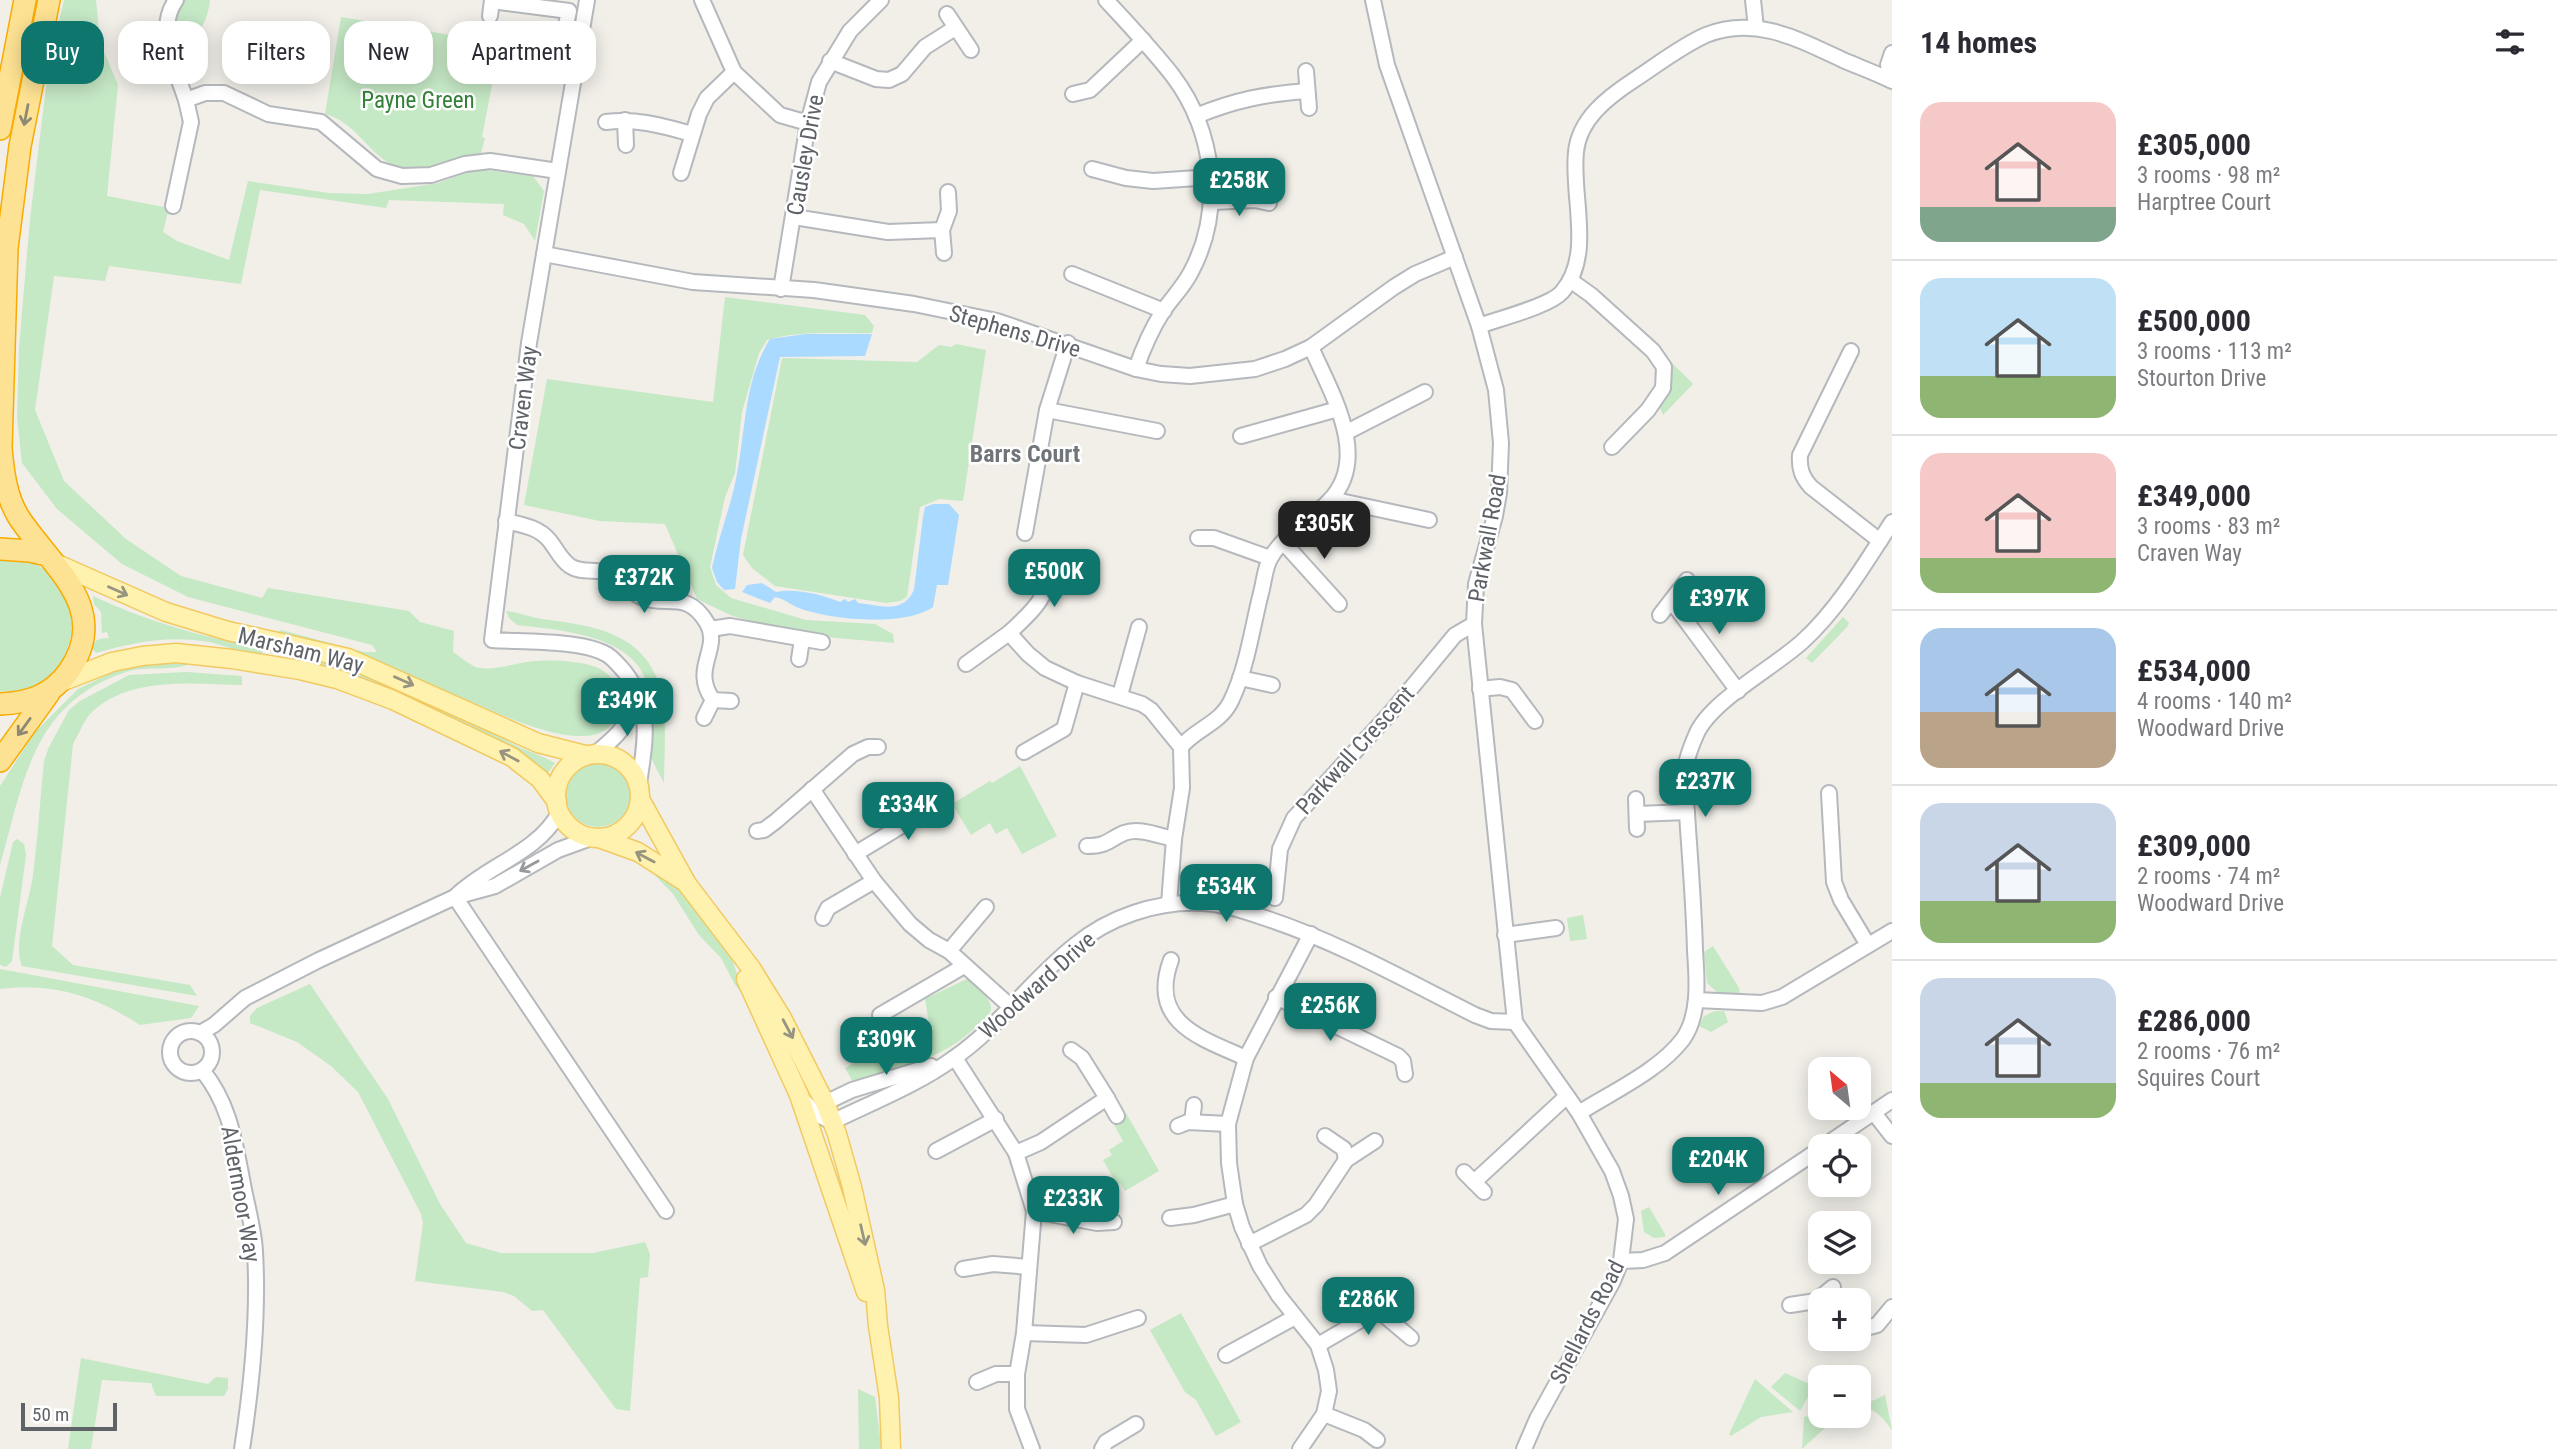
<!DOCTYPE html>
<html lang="en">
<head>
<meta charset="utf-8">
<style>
  body { margin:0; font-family:"Roboto Condensed",sans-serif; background:#f2f2f3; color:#2b2b33; height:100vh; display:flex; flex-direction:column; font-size:26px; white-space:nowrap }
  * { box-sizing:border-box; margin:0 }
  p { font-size:23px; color:#7c7c81 }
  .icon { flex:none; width:38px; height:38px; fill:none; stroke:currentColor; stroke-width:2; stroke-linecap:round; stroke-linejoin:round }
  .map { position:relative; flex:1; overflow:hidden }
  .sheet { display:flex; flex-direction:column; background:#fff; width:665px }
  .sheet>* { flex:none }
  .hud { position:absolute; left:21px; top:21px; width:665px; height:63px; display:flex; gap:14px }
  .needle { width:46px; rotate:331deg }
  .tools { position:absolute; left:1808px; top:1057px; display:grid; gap:14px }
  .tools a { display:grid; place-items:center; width:63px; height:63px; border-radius:14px; background:#fff; box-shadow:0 4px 18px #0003; font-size:35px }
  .scale { position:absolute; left:21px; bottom:18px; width:96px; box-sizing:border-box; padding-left:7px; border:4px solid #5f6368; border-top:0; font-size:19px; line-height:24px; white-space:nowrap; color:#5f6368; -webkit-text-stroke:5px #fff; paint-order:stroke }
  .price { position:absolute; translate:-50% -60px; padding:0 16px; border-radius:14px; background:#0f766e; color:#fff; font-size:23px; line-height:46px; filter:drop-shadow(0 2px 4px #0008) }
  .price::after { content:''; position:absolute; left:50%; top:42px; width:21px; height:16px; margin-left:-10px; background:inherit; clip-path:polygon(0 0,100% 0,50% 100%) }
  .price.current { background:#222; color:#fff }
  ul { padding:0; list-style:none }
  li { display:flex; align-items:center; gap:21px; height:175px; padding:0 28px }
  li+li { border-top:2px solid #e1e1e2 }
  li span { display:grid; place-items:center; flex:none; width:196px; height:140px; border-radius:21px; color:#555 }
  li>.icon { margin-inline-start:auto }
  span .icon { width:84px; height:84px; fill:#fffc; stroke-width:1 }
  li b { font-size:30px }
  h2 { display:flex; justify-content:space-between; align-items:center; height:84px; padding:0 28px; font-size:30px }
  .tag { padding:0 24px; border-radius:21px; background:#fff; box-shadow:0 4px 18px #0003; font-size:24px; line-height:63px }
  .tag.current { background:#0f766e; color:#fff }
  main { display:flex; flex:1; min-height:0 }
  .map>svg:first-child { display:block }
  .green { fill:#c5e8c5 }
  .water { fill:#aadaff }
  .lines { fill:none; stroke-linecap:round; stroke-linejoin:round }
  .minor-casing { stroke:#b5b8bc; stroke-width:18 }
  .major-casing { stroke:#f2c960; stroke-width:21 }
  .highway-casing { stroke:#f9ab00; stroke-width:24 }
  .minor { stroke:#fff; stroke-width:14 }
  .major { stroke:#fff2af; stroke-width:18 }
  .highway { stroke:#fde293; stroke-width:21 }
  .oneway { stroke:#8e8975 }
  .oneway2 { stroke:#979581 }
  .oneway3 { stroke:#979a9d }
  .labels { text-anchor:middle; stroke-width:5; stroke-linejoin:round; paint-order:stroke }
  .park-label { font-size:23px; fill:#348238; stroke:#fff }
  .street-label { font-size:23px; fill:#5f6368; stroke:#fff }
  .neighbourhood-label { font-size:24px; font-weight:bold; fill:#70757a; stroke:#fff }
</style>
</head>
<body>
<main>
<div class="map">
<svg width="1892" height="1449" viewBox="0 0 1892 1449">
  <rect width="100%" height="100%" fill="#f1efe8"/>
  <g class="green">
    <path d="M64,0H96L100,42L118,85L107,196L169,208L163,232L177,241L229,260L248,181L329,193L368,194L438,183L468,172L485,170L533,176L544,191L535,241L524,224L503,215L504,204L389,200L386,208L260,190L241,284L109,266L105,281L54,276L35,410L64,481L126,539L181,576L262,598L268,588L409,611L420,622L454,631L453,652C461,657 471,667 480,668C496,670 512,664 527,662C547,659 589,660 605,672C615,679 621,692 620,704C612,770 505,716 472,702C443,690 414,676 384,665C349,652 312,644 276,634L281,630L364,652H377L372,645L188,597L122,564L57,509L22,463L17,417L19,348L30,219L49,62Z"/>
    <path d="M185,0H210C208,20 198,42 176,46C171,29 172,13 185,0Z"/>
    <path d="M341,17L500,43L482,137L485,138L481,153C461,158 440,170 419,171C373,172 364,124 325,114Z"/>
    <path d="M725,297L865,315L874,326L872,333C836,334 802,330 767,340L759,353L742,412L735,473L725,497L710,567L716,585L731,598L806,620L875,624L893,634L894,643L791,634L730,615L697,599L665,524L600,521L524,505L547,379L713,402Z"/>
    <polygon points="956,344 986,350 963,501 939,499 920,507 907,597 900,601 886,603 775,586 752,568 743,555 782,358 917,362 939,345 951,347"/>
    <path d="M1669,360L1693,384L1663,415L1659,405C1667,389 1674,378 1669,360Z"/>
    <path d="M0,557C12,558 26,558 37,565C99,599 73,698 0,691Z"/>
    <path d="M93,596C148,622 204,637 263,649L262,658C244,654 227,646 209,642C171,635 133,642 96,653L92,648C95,638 100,639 109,638L107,632L102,633L101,612L94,604Z"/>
    <path d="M506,611C518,612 530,617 542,619C586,625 636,630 656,676C669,707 664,750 664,783C660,775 655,767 652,759C647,740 651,710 648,689C639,635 560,630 517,625L509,618Z"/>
    <polygon points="1843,617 1849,623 1848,626 1812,663 1806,658"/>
    <path d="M304,657C378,677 444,709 511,743C525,751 542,755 555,763L548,773L530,759L506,747L302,664Z"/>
    <path d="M158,662L190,664C169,672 147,665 126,672C32,703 24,781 0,865V786L35,732L78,689L119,669Z"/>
    <path d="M186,672L242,676V685C193,684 127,675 89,715C83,723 78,735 73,744L52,946L73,965L190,985L197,996L22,966C12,943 30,900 33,875C38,837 40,799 44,761L49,747L69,710L80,701L129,675Z"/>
    <circle cx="598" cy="795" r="32"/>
    <polygon points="1020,766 1057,836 1022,854 1007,828 996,834 990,823 971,835 952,804 990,781 992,783"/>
    <polygon points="17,839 24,844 26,855 12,961 6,967 0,965 0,898 13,842"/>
    <polygon points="648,868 675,883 708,923 733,962 745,998 734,983 721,958 699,935 673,894"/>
    <polygon points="1583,915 1587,939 1570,941 1567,918"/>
    <polygon points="1713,946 1739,988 1740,994 1718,993 1707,983 1704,952"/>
    <path d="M0,969L199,1006L191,1018L140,1025C96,996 52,982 0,989Z"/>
    <path d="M969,978C976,985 992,999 991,1009C990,1016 982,1021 977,1026C943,1059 898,1070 853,1082L845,1068L892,1041L881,1023L889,1019L899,1035L929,1024L925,999Z"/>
    <polygon points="310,984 388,1099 440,1204 466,1243 501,1253 593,1253 645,1242 650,1254 648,1277 640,1278 630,1411 616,1409 543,1310 532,1311 514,1296 503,1292 415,1281 423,1223 421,1214 358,1092 331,1066 297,1042 250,1023 250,1016 257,1008"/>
    <polygon points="1715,1011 1724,1011 1728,1022 1711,1032 1699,1026 1704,1016"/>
    <polygon points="1126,1113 1159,1171 1125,1191 1120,1183 1117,1185 1103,1160 1112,1155 1109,1150 1123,1141 1112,1121"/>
    <polygon points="1649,1207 1665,1234 1665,1237 1654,1238 1644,1232 1641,1211"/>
    <polygon points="1181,1313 1241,1422 1216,1436 1196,1400 1185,1392 1150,1330"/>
    <polygon points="81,1358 208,1384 216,1377 228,1378 228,1389 224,1396 156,1396 151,1383 102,1380 91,1449 68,1449"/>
    <polygon points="1785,1373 1814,1386 1800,1411 1771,1387"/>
    <polygon points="1755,1379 1793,1412 1761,1417 1731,1436 1729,1434"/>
    <polygon points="858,1389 875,1397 881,1446 879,1449 859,1449"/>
    <path d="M1885,1395L1892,1430C1883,1418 1875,1407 1859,1407Z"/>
    <polygon points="1820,1413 1820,1416 1838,1416 1802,1449 1804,1417"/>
  </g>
  <g class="water">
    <path d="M805,334H872L865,356L780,357L741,539L735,589L724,590L717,582L712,568C718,538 730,509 736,479C746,432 743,382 770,339Z"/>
    <path d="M933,504H949L959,515L948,585H937L933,607C905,627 830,620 799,608C790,605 786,599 775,597L770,603L742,592L747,585L762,583L776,592C795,588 821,594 840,602L845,599L848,602L855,599L858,603C881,605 902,615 914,590L923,517L925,507Z"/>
  </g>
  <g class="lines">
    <defs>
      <g id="minor">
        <path d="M176,0C155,29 176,70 186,100"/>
        <path d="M587,0L529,343L492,640C521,642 579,640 604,653C612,656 618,665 624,671C653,708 645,741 639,784"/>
        <polyline points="702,0 734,72 780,115 808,123"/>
        <path d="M1106,0C1129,25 1152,49 1173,76C1215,132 1224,210 1191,272C1184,286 1172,298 1163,311C1151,330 1143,348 1136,369"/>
        <polyline points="1373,0 1387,65 1479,326 1496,390 1501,443 1499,493 1495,516 1476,584 1474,624 1515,1022 1579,1113 1612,1171 1621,1196 1626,1219 1621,1261 1613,1281 1537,1419 1524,1449"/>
        <polyline points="1753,0 1756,28"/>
        <polyline points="492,1 569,11 564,34"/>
        <polyline points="947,14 971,50"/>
        <polyline points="490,16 492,0"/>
        <polyline points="830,61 876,79 889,80 902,74 925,47 955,28"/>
        <polyline points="1306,71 1309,108"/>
        <polyline points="1891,80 1888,65 1892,53"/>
        <polyline points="1073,94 1090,90 1143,40"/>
        <path d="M1196,116C1235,100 1265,94 1307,91"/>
        <polyline points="625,120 626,145"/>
        <path d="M606,122C636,118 663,126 692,134"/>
        <polyline points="1092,169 1126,178 1153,181 1212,177"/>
        <polyline points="681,173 699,114 707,98 734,72"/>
        <polyline points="1212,202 1255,200 1269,203"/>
        <polyline points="173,206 191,122 186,100 205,93 224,93 268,114 321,122 377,169 402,176 431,175 465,164 490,161 558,171"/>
        <polyline points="794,217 888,232 942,230"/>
        <polyline points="944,253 942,230 949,211 948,192"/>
        <polyline points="544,254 693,282 814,290 914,304 997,321 1136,369 1161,374 1190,376 1255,369 1285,359 1311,347 1394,287 1415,274 1455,257"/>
        <polyline points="1072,274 1164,311"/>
        <polyline points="1570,280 1591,295 1653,351 1664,367 1663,388 1648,410 1612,447"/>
        <polyline points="781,289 808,123 819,82 850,31 881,0"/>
        <path d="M1479,326C1498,319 1550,306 1562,292C1594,255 1571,196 1576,152C1579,119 1608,97 1634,80C1657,65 1681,46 1706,35C1755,15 1800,40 1843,60C1859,67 1876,73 1892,81"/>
        <path d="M1851,351L1800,455C1799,469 1802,477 1811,487L1880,541"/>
        <polyline points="1047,410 1157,431"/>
        <polyline points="1347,432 1425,392"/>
        <polyline points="1241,436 1338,409"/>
        <polyline points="1331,499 1429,520"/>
        <path d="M506,521C522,525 538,527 549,540C556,548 560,559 570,566C582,574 597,568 611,574C622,578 629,592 641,597C667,608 687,589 707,623C722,649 690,668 713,700L731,701"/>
        <polyline points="1025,533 1047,410 1068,343"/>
        <polyline points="1198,538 1214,538 1270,558"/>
        <polyline points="1283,542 1339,604"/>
        <polyline points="1672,602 1738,691"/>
        <polyline points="1660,615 1687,580"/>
        <polyline points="710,629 730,626 822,642"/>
        <path d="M1009,633C1027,616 1054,595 1045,568"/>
        <polyline points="799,659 802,639"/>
        <polyline points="966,664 1009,633 1028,654 1045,668 1077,683 1142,704 1151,710 1181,747 1182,788 1174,839 1169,904"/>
        <polyline points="1240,678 1272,685"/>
        <polyline points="1480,689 1500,687 1512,690 1535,721"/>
        <polyline points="1120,695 1139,627"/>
        <polyline points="704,718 713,700"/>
        <path d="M1181,747C1195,729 1220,724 1231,701C1247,668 1252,628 1261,593C1264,582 1265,566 1271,557C1285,534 1311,520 1329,501C1372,458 1330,391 1311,347"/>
        <polyline points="1024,752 1064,729 1077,683"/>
        <path d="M595,754C628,727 626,727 633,686"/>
        <polyline points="812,789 874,881 910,924 929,940 949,951 1011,1007"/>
        <polyline points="1829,793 1834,882 1841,900 1868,945"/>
        <polyline points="1636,799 1637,829"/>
        <polyline points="1637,814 1687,812"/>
        <polyline points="757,831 764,830 776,821 853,754 868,747 878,747"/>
        <path d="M1087,846C1107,846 1108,840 1124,833C1139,827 1159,836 1174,839"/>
        <polyline points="855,854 921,814 924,803"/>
        <path d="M456,896C488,865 537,853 559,813"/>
        <polyline points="455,897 666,1211"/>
        <polyline points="1275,898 1280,849 1294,818 1393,710 1455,635 1474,624"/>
        <polyline points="823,918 828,908 874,881"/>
        <polyline points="1505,935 1556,928"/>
        <polyline points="949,951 986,907"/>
        <path d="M1171,960C1148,1022 1200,1038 1246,1058"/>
        <polyline points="1276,997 1398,1056 1403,1061 1405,1074"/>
        <polyline points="1696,1000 1762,1003 1782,997 1892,931"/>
        <polyline points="880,1015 964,966"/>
        <circle cx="191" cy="1052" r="21"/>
        <polyline points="200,1033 214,1025 245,998 319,960 455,897 495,886 558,850 591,838"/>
        <polyline points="955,1058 1016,1153 1034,1211 1024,1333 1017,1374 1017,1409 1032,1449"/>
        <path d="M202,1070C229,1103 234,1138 242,1179C246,1203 254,1228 255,1252C259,1318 252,1384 242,1449"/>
        <path d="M801,1098L815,1113L832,1122C873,1102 917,1085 954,1058C999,1027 1031,980 1074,946C1109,917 1156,901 1202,903C1225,904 1247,912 1268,919C1340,943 1407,981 1475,1015L1491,1021L1515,1022"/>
        <polyline points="1107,1098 1117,1116"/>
        <polyline points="825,1103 852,1090 931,1066"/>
        <path d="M1579,1113C1612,1092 1660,1070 1683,1039C1700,1015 1697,979 1695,951C1694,910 1691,870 1688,829C1687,808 1683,781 1687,760C1689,752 1693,742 1696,735C1710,701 1775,667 1803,641C1839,608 1866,562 1892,522"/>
        <polyline points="1874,1113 1892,1136"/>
        <polyline points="1192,1122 1194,1105"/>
        <polyline points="1178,1126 1188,1122 1228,1124"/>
        <polyline points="1325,1136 1344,1149 1346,1160"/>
        <polyline points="1824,1146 1892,1100"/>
        <polyline points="936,1151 996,1119"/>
        <polyline points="1016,1153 1041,1142 1107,1098 1082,1058 1071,1050"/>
        <polyline points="1464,1172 1484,1192"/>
        <polyline points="1474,1182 1567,1096"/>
        <polyline points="1034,1211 1097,1223 1114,1222"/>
        <polyline points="1170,1218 1194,1215 1235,1204"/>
        <polyline points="1249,1244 1306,1215 1316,1205 1346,1160 1375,1141"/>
        <polyline points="1621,1261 1643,1260 1665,1253 1820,1149"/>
        <polyline points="963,1269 993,1264 1029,1267"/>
        <polyline points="1790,1305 1816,1301 1833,1287"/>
        <polyline points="1378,1310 1411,1338"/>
        <polyline points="1858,1330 1877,1325 1892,1307"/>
        <polyline points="1024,1333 1086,1335 1138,1318"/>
        <polyline points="1318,1345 1378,1310 1387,1296"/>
        <polyline points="1226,1355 1295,1317"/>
        <polyline points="977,1382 996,1374 1017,1374"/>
        <polyline points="1324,1414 1364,1430 1377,1440"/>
        <polyline points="1102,1449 1106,1442 1136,1424"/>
        <polyline points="1300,1449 1324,1414 1329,1391 1326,1370 1318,1345 1279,1296 1260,1266 1242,1227 1235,1204 1229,1163 1228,1124 1246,1058 1311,934"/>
      </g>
      <g id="major">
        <polyline points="55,563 166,612 228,631 348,658 538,743 585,755"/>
        <polyline points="61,682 112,662 142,656 176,653 232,659 300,670 337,679 393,700 512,757 540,779 557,802"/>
        <circle cx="598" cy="796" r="42"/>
        <polyline points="640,799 687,884 751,968 782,1018 825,1103 837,1134 852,1187 875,1290 878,1326 889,1398 891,1449"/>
        <polyline points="599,838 638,852 682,880"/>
        <polyline points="746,979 799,1095 866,1292"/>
      </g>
      <g id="highway">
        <polyline points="0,129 25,0"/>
        <polyline points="0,549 30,551 47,555"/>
        <path d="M0,704C29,703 52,695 69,671C113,607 49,565 18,516C6,496 3,471 1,448L7,248L20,146L49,0"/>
        <polyline points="0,761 49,693"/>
      </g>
    </defs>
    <use href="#minor" class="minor-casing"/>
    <use href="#major" class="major-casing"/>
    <use href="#highway" class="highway-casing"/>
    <use href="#minor" class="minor"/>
    <use href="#major" class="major"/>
    <use href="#highway" class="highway"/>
  </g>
  <defs><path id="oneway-shaft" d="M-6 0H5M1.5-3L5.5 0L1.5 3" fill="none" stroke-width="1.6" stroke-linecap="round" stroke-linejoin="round" transform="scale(1.75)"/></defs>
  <g class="oneway">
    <use href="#oneway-shaft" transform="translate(26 115) rotate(101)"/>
    <use href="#oneway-shaft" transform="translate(24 727) rotate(126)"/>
  </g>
  <g class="oneway2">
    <use href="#oneway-shaft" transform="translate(118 591) rotate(24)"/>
    <use href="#oneway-shaft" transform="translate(404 681) rotate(24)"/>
    <use href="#oneway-shaft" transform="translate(509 756) rotate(-152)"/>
    <use href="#oneway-shaft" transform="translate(645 857) rotate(-152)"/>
    <use href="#oneway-shaft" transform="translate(788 1029) rotate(62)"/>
    <use href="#oneway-shaft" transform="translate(863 1235) rotate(77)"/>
  </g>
  <use class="oneway3" href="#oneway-shaft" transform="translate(529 866) rotate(151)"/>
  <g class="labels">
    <g class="park-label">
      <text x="418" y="108">Payne Green</text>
    </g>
    <g class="street-label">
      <text transform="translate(805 155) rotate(-80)" y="8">Causley Drive</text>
      <text transform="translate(1015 331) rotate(16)" y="8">Stephens Drive</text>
      <text transform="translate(523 398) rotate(-83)" y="8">Craven Way</text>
      <text transform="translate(1487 538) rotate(-80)" y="8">Parkwall Road</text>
      <text transform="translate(301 650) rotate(14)" y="8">Marsham Way</text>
      <text transform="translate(1355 750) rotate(-48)" y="8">Parkwall Crescent</text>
      <text transform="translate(1037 985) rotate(-42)" y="8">Woodward Drive</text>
      <text transform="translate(241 1194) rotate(80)" y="8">Aldermoor Way</text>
      <text transform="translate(1587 1322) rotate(-63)" y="8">Shellards Road</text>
    </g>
    <g class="neighbourhood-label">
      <text x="1025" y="462">Barrs Court</text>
    </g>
  </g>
</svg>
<div class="tools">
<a><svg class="needle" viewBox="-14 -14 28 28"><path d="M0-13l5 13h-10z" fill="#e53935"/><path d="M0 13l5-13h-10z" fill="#7c7c81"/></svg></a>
<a><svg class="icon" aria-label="locate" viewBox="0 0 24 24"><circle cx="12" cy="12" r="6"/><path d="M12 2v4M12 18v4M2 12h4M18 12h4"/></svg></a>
<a><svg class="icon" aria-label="layers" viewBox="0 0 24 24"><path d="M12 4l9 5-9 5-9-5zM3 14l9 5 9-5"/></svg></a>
<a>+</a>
<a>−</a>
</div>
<div class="scale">50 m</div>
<b class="price" style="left:1239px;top:218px">£258K</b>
<b class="price current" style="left:1324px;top:561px">£305K</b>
<b class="price" style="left:1054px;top:609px">£500K</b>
<b class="price" style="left:644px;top:615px">£372K</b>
<b class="price" style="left:1719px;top:636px">£397K</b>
<b class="price" style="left:627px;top:738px">£349K</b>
<b class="price" style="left:1705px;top:819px">£237K</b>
<b class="price" style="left:908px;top:842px">£334K</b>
<b class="price" style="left:1226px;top:924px">£534K</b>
<b class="price" style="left:1330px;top:1043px">£256K</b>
<b class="price" style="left:886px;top:1077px">£309K</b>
<b class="price" style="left:1718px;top:1197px">£204K</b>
<b class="price" style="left:1073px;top:1236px">£233K</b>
<b class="price" style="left:1368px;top:1337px">£286K</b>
<div class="hud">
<a class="tag current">Buy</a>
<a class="tag">Rent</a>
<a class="tag">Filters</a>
<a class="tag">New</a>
<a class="tag">Apartment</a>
</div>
</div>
<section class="sheet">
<h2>14 homes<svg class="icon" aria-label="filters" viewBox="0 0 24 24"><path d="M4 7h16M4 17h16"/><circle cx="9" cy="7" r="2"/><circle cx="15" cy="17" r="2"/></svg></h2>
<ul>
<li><span style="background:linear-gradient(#f6c9c9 75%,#7fa58c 0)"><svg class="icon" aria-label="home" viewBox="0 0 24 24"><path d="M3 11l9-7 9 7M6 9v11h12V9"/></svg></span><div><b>£305,000</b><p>3 rooms · 98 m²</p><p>Harptree Court</p></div></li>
<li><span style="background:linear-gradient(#bfe0f5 70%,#8fb573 0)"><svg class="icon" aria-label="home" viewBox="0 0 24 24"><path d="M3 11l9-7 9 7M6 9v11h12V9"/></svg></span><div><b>£500,000</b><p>3 rooms · 113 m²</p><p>Stourton Drive</p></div></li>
<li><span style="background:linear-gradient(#f6c9c9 75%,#8fb573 0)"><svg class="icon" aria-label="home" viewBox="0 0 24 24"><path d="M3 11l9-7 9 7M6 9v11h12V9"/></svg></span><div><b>£349,000</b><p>3 rooms · 83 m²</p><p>Craven Way</p></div></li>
<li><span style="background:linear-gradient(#a9c7e8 60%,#b9a48a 0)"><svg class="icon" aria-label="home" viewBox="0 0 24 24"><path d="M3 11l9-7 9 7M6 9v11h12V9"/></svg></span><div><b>£534,000</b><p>4 rooms · 140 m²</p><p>Woodward Drive</p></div></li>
<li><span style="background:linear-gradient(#c9d6e8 70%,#8fb573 0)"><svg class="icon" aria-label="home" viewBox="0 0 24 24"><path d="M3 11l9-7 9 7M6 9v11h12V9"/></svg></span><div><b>£309,000</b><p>2 rooms · 74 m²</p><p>Woodward Drive</p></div></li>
<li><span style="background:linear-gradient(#c9d6e8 75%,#8fb573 0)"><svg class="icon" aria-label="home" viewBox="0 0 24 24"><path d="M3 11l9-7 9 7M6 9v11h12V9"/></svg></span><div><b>£286,000</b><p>2 rooms · 76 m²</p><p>Squires Court</p></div></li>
</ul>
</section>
</main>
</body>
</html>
